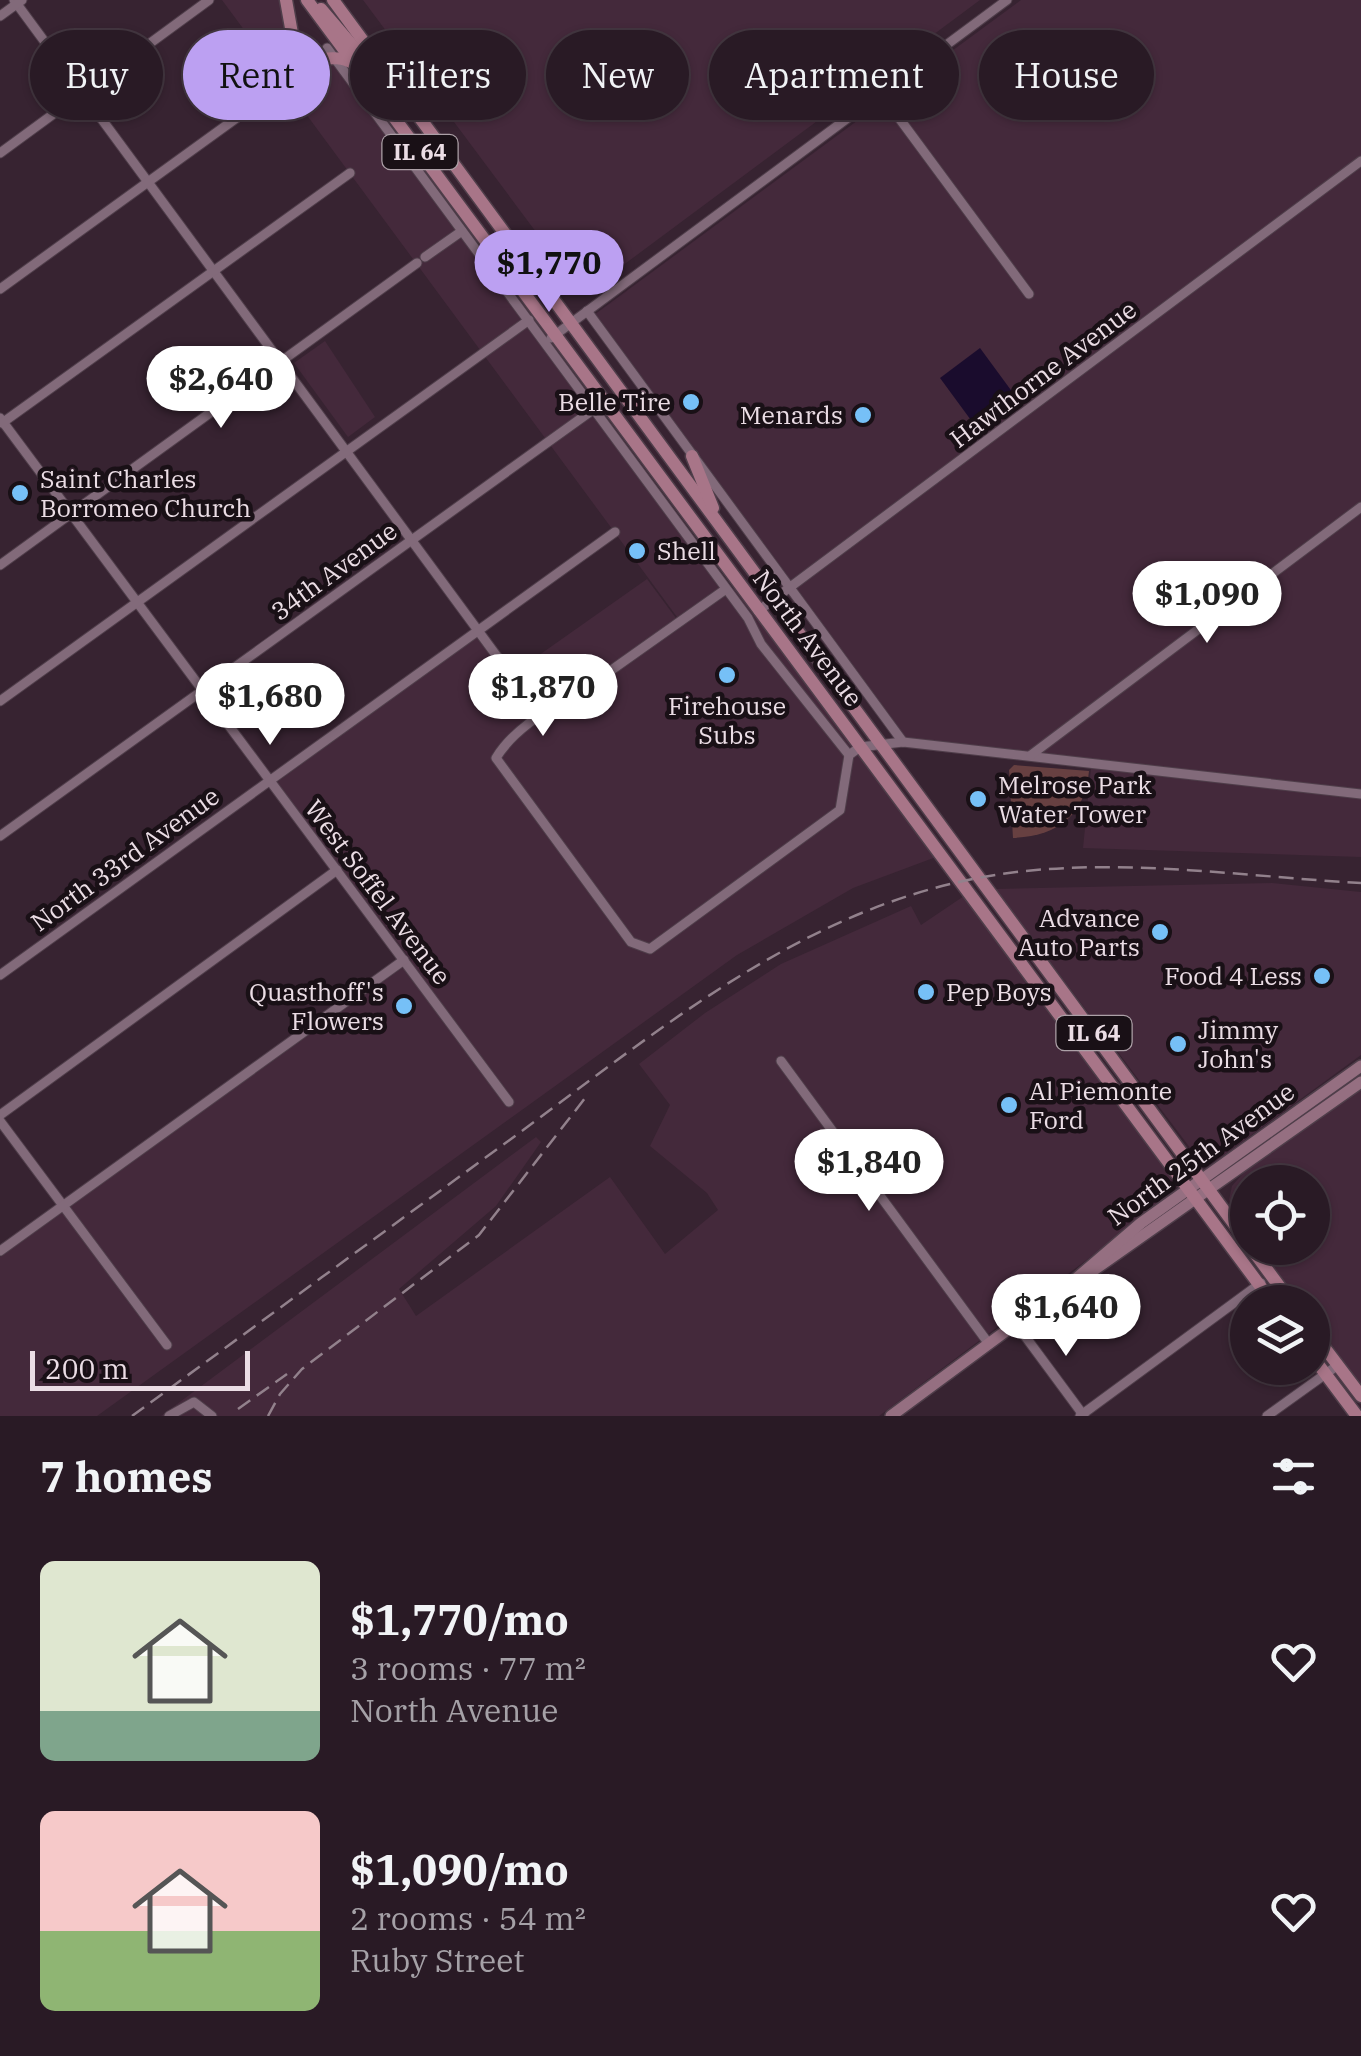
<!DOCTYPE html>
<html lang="en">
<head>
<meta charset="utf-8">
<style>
  body { margin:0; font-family:"IBM Plex Serif",serif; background:#352732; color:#f1f3f6; height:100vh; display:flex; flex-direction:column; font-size:38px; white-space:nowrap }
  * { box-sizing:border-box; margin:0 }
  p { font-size:32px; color:#a5a1a7 }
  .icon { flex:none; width:55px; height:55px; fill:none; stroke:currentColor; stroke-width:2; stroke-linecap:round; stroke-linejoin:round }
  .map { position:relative; height:1416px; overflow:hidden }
  .drawer { display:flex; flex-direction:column; background:#291a25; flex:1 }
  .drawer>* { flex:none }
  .guide { position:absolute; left:30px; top:30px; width:1302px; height:90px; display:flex; gap:20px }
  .buttons { position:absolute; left:1230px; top:1165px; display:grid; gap:20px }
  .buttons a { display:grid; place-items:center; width:100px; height:100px; border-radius:50%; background:#291a25; box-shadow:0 2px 8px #0004,0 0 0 2px #453842; font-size:50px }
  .scale { position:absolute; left:30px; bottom:25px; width:220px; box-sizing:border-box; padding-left:10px; border:5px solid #ebdde5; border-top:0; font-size:28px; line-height:35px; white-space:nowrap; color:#ebdde5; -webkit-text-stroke:8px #191016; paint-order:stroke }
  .price { position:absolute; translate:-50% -85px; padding:0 22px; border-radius:35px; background:#fff; color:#222; font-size:32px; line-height:65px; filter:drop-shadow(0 2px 5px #0008) }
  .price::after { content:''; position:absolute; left:50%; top:60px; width:30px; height:22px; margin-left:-15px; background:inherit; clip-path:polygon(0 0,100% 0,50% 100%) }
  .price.active { background:#bca0f2; color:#111 }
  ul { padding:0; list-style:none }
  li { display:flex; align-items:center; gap:30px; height:250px; padding:0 40px }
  li span { display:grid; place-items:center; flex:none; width:280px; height:200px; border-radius:15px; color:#555 }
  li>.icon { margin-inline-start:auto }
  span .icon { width:120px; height:120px; fill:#fffc; stroke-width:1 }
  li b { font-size:42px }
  h2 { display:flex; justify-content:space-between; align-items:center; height:120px; padding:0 40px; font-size:42px }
  .tag { padding:0 35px; border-radius:45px; background:#291a25; box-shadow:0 2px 8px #0004,0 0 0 2px #453842; font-size:35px; line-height:90px }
  .tag.active { background:#bca0f2; color:#111 }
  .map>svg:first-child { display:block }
  .built { fill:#44293b }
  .green { fill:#674041 }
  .water { fill:#1a0c2d }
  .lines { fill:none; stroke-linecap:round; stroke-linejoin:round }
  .minor-casing { stroke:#4f3e4a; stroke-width:11 }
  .secondary-casing { stroke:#4f3e4a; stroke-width:14 }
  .primary-casing { stroke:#4f3e4a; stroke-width:15 }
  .minor { stroke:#826a7a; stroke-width:9 }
  .secondary { stroke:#956f81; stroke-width:11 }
  .primary { stroke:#a87588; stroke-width:12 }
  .rail { stroke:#92818c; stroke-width:2.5; stroke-dasharray:15 8; stroke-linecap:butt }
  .poi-dot { fill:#76c0f7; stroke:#191016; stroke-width:4 }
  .labels { text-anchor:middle; stroke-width:9; stroke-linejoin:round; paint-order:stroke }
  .shield { fill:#191016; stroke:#aca0a7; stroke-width:2.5 }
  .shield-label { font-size:22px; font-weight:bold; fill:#ebdde5 }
  .street-label { font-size:25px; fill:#ebdde5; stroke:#191016 }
  .poi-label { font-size:25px; fill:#ebdde5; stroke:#191016; text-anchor:start }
</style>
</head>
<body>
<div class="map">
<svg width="1361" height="1416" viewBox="0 0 1361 1416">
  <rect width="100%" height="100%" fill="#372331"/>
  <g class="built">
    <polygon points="222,0 286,0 292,77 333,56 726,589 680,621"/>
    <polygon points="363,0 980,0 583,295"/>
    <polygon points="1021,0 1361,0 1361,857 1083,848 1091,768 905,748 594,315"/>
    <polygon points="325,341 375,417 348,437 294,363"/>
    <polygon points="647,579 681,625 734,588 936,857 853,888 737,955 97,1416 0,1416 0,1257 412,961 276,783 476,636 508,677"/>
    <polygon points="1272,883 1361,892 1361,1055 1216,1161 1197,1157 995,889"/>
    <polygon points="964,896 1167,1169 1173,1185 1165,1201 879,1416 161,1416 536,1137 541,1142 496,1206 399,1289 416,1316 610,1177 665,1254 718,1210 707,1193 650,1146 670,1105 639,1064 705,1013 781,964 911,906 921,925"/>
    <polygon points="1361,1087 1361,1385 1313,1319 1312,1302 1300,1302 1259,1248 1312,1248 1312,1182 1248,1182 1247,1232 1229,1200 1232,1186 1246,1170"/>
  </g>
  <path class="green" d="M1014,765L1089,771C1085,816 1057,836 1013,838L1009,770Z"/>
  <polygon class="water" points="980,348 1016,397 976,427 940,378"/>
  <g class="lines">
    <defs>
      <g id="minor">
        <polyline points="14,0 510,674 526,694 558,704"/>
        <polyline points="0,16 22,0"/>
        <polyline points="327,48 748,618 761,644 849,755"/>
        <polyline points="882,95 1029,294"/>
        <polyline points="0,153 209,0"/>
        <polyline points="425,257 462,231"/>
        <polyline points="0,289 318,59"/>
        <polyline points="587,311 903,742"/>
        <polyline points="551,338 1007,0"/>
        <polyline points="0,418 509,1102"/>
        <polyline points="2,423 350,173"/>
        <polyline points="0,565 417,263"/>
        <path d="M726,589L572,698C545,709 511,733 496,758L631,942L650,949L840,810L849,755L860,747L903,742L1361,794"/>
        <polyline points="758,611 1361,161"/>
        <polyline points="0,701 529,320"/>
        <polyline points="1031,755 1361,507"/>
        <polyline points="0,836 594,409"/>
        <polyline points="0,975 615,532"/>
        <polyline points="781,1061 989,1344"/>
        <polyline points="0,1115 337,870"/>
        <polyline points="0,1121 167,1345"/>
        <polyline points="0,1251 404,960"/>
        <polyline points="1016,1324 1084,1416"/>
        <polyline points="169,1416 194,1402 212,1416"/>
        <polyline points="1080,1416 1261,1283"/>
        <polyline points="1267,1416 1338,1365"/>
      </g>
      <g id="secondary">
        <polyline points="1084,1277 1361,1082"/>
        <polyline points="891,1416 1071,1283 1141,1223 1361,1066"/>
      </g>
      <g id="primary">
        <path d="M286,0L296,56C315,65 333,51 354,64"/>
        <polyline points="307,0 1272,1302"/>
        <polyline points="333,0 1248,1243"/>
        <polyline points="321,9 405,107"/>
        <polyline points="291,51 292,78"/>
        <polyline points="692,456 713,508"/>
        <polyline points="1251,1248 1291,1302"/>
        <polyline points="1312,1331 1361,1396"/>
        <polyline points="1312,1356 1357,1416"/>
      </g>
    </defs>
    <use href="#minor" class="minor-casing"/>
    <use href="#secondary" class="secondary-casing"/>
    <use href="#primary" class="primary-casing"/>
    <use href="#minor" class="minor"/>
    <use href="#secondary" class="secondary"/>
    <use href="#primary" class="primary"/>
    <g class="rail">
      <polyline points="238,1409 287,1374"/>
      <path d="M132,1416C258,1324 385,1231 511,1139C653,1035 791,917 968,880C1095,853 1233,876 1361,883"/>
      <polyline points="268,1416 280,1394 302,1369 479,1235 589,1093"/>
    </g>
  </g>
  <g class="poi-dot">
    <circle cx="691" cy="402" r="10"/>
    <circle cx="863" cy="415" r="10"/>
    <circle cx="20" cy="493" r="10"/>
    <circle cx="637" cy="551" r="10"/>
    <circle cx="727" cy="675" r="10"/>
    <circle cx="978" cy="799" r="10"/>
    <circle cx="1160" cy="932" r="10"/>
    <circle cx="1322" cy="976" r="10"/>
    <circle cx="926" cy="992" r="10"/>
    <circle cx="404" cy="1006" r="10"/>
    <circle cx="1178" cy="1044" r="10"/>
    <circle cx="1009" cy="1105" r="10"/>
  </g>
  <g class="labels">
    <g class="shield">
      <rect x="382.5" y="135" width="75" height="34" rx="8"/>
      <rect x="1056.5" y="1016" width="75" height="34" rx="8"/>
    </g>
    <g class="shield-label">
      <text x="420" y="160">IL 64</text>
      <text x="1094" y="1041">IL 64</text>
    </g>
    <g class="street-label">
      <text transform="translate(1043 374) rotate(-37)" y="9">Hawthorne Avenue</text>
      <text transform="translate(334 571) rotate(-36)" y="9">34th Avenue</text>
      <text transform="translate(808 638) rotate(53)" y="9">North Avenue</text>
      <text transform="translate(125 859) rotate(-36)" y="9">North 33rd Avenue</text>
      <text transform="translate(378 892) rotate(53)" y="9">West Soffel Avenue</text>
      <text transform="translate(1201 1154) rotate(-36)" y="9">North 25th Avenue</text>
    </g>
    <g class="poi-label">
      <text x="671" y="411" text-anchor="end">Belle Tire</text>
      <text x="843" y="424" text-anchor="end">Menards</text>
      <text x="40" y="488">Saint Charles<tspan x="40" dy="29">Borromeo Church</tspan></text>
      <text x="657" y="560">Shell</text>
      <text x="727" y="715" text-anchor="middle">Firehouse<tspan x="727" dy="29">Subs</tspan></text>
      <text x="998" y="794">Melrose Park<tspan x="998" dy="29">Water Tower</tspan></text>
      <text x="1140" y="927" text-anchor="end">Advance<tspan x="1140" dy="29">Auto Parts</tspan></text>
      <text x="1302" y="985" text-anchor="end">Food 4 Less</text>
      <text x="384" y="1001" text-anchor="end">Quasthoff's<tspan x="384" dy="29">Flowers</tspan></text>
      <text x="946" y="1001">Pep Boys</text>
      <text x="1198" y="1039">Jimmy<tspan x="1198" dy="29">John's</tspan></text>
      <text x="1029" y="1100">Al Piemonte<tspan x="1029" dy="29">Ford</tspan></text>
    </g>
  </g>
</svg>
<div class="buttons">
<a><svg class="icon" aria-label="locate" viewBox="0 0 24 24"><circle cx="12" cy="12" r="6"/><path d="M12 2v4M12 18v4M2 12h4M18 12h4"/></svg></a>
<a><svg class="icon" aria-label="layers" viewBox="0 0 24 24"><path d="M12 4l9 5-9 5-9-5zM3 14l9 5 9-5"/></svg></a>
</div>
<div class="scale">200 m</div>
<b class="price active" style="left:549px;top:315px">$1,770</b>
<b class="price" style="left:221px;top:431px">$2,640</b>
<b class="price" style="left:1207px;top:646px">$1,090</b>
<b class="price" style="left:543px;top:739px">$1,870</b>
<b class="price" style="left:270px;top:748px">$1,680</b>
<b class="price" style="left:869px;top:1214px">$1,840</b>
<b class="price" style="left:1066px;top:1359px">$1,640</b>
<div class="guide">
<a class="tag">Buy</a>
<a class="tag active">Rent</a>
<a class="tag">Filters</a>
<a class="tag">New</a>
<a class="tag">Apartment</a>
<a class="tag">House</a>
</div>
</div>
<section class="drawer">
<h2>7 homes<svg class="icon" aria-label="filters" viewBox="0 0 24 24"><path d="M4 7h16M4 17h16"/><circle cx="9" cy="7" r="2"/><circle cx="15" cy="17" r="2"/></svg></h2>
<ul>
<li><span style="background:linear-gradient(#dfe7d0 75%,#7fa58c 0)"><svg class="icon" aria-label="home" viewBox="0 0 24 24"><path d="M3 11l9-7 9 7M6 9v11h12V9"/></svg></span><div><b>$1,770/mo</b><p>3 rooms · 77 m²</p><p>North Avenue</p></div><svg class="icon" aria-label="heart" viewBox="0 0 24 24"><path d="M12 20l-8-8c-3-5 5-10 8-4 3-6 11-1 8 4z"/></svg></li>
<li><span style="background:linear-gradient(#f6c9c9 60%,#8fb573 0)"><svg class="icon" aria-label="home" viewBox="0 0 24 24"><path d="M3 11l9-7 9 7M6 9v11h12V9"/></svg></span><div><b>$1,090/mo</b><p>2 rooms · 54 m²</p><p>Ruby Street</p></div><svg class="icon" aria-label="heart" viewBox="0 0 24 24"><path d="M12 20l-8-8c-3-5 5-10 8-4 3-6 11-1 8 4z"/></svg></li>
</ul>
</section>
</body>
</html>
